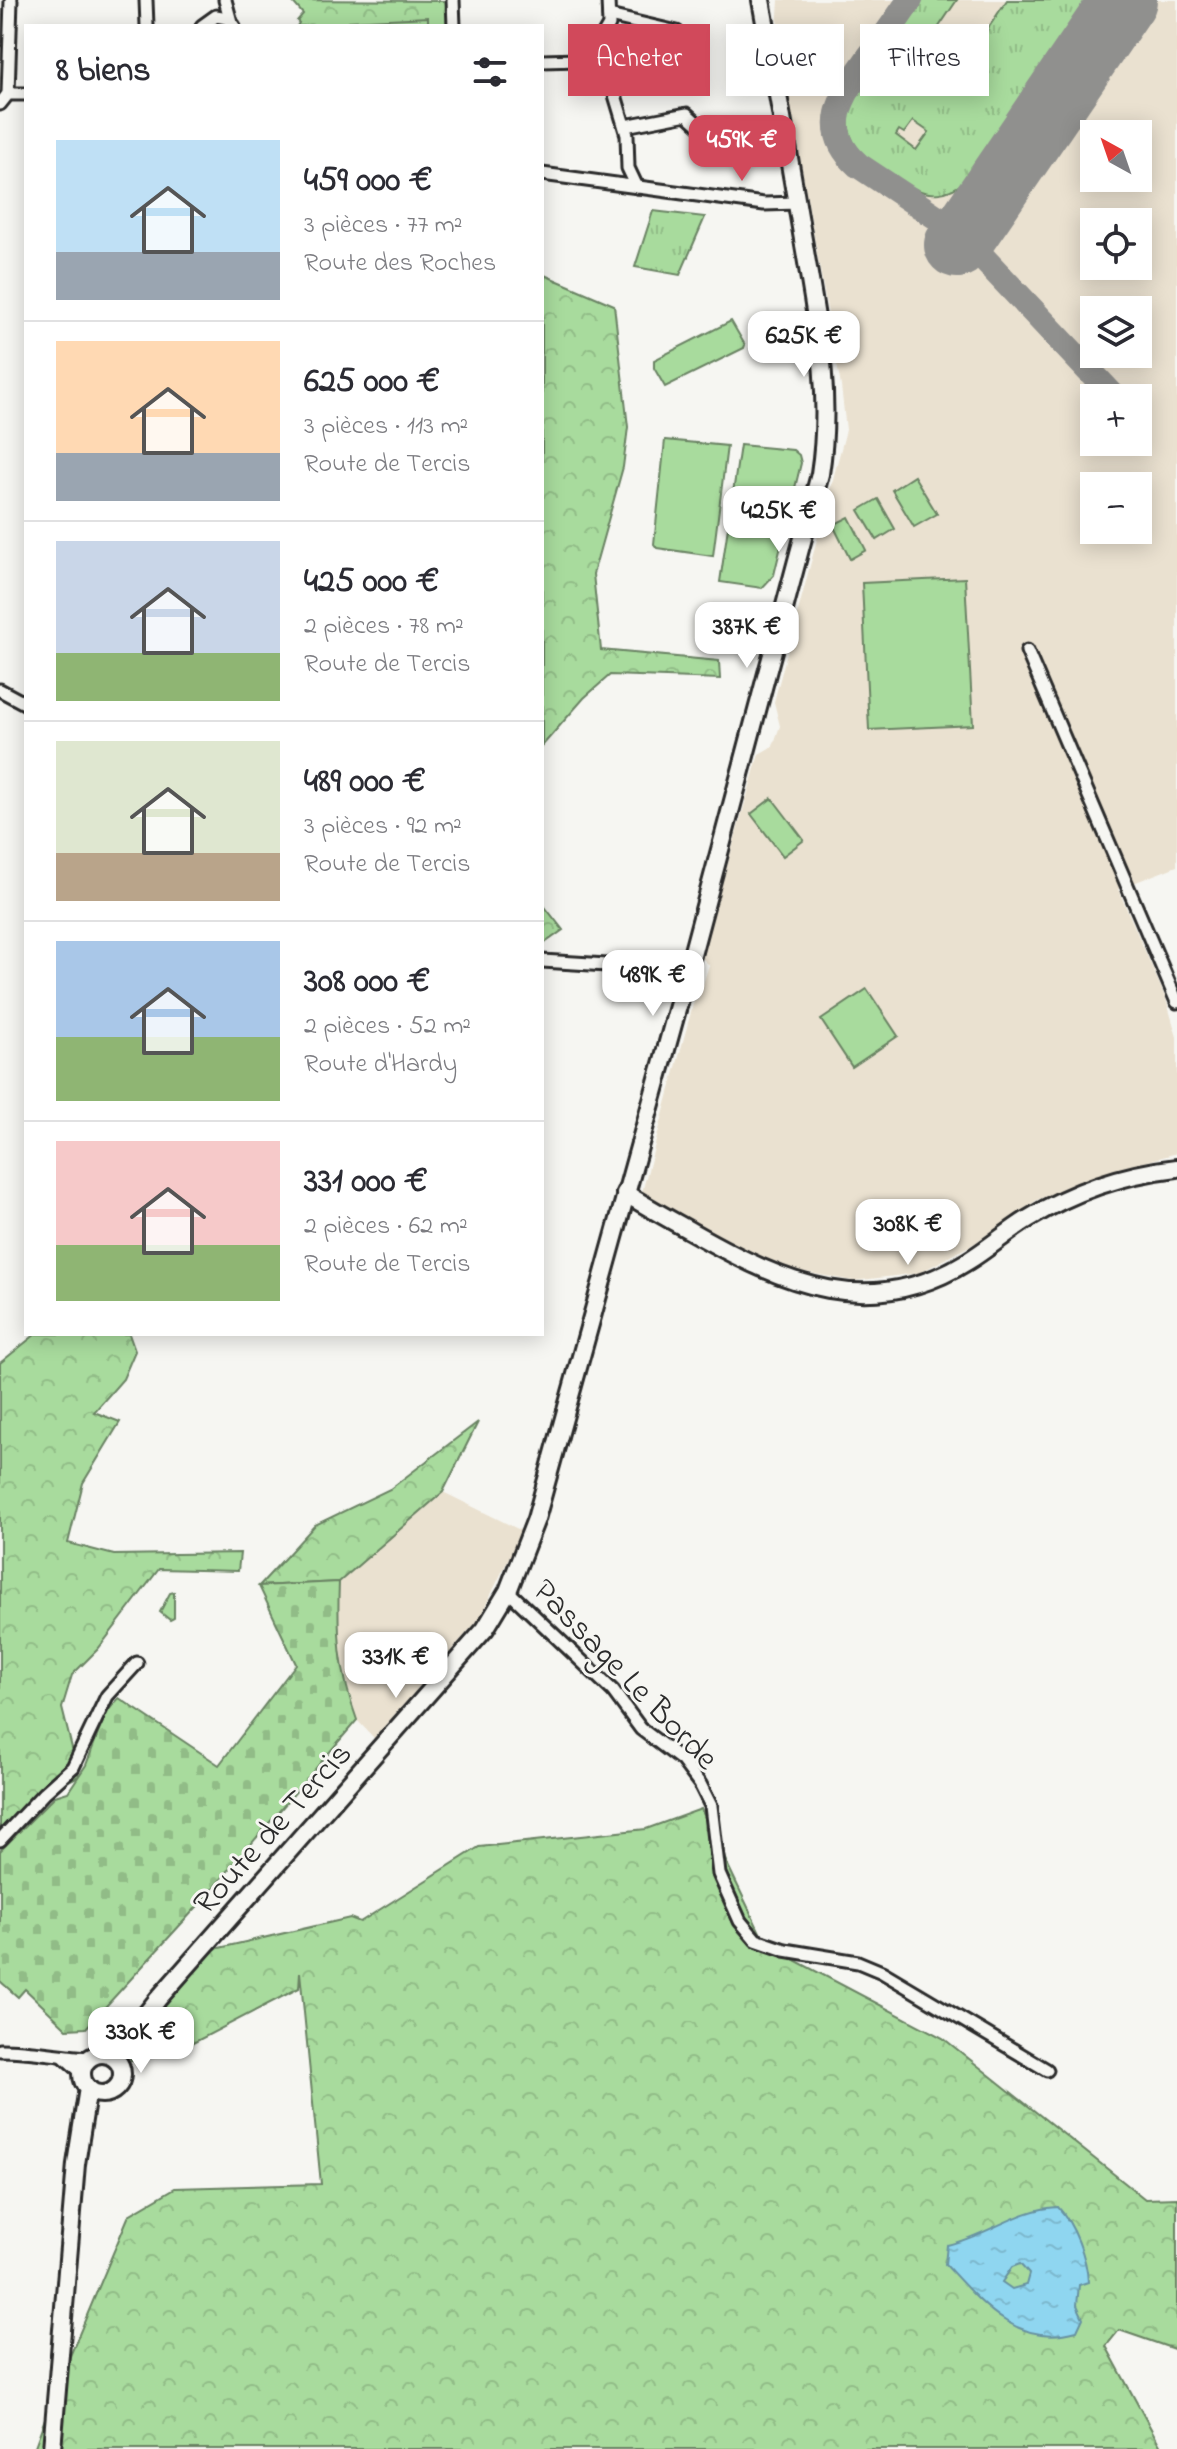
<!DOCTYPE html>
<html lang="fr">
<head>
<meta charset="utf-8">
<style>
  body { margin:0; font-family:"Indie Flower",sans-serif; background:#f2f2f3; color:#2b2b33; height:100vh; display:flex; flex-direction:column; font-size:30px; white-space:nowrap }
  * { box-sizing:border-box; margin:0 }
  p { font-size:26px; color:#7c7c81 }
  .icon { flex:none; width:44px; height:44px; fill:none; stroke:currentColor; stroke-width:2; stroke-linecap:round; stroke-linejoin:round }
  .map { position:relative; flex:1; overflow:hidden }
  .sheet { position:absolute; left:24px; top:24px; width:520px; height:1312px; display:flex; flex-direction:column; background:#fff; border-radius:0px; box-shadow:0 4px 20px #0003 }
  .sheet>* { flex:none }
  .guide { position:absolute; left:568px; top:24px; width:488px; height:72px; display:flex; gap:16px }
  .needle { width:52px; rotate:320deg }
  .fabs { position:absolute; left:1080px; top:120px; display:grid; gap:16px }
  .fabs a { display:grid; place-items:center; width:72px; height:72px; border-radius:0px; background:#fff; box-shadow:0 4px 20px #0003; font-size:40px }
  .price { position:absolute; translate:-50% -68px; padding:0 18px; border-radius:16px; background:#fff; color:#222; font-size:26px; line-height:52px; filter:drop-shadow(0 2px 4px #0008) }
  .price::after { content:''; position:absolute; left:50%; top:48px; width:24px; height:18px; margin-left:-12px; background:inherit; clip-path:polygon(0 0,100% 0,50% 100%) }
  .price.active { background:#d1495b; color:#fff }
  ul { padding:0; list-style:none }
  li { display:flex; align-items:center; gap:24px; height:200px; padding:0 32px }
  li+li { border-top:2px solid #e1e1e2 }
  li span { display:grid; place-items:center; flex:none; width:224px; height:160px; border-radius:0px; color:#555 }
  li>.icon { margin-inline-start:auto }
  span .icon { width:96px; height:96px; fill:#fffc; stroke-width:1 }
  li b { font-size:34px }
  h2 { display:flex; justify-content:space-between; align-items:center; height:96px; padding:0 32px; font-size:34px }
  .chip { padding:0 28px; border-radius:0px; background:#fff; box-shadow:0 4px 20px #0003; font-size:28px; line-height:72px }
  .chip.active { background:#d1495b; color:#fff }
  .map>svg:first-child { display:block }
  .built { fill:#eae1d0; fill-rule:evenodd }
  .grass { fill:url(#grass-tufts); stroke:#6a8364; stroke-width:2; fill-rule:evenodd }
  .forest { fill:url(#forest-crowns); stroke:#6a8364; stroke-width:2 }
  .cemetery { fill:url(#cemetery-stones); stroke:#6a8364; stroke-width:2 }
  .garden { fill:#a8db9d; stroke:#6a8364; stroke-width:2 }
  .water { fill:url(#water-ripples); stroke:#6792a1; stroke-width:2; fill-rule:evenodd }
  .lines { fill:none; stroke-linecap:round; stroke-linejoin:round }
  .taxiway { stroke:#90908e; stroke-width:26 }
  .runway { stroke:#90908e; stroke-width:66 }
  .street-casing { stroke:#2b2b2b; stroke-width:17 }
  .secondary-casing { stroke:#2b2b2b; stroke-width:22 }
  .street { stroke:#f6f6f2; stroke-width:11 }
  .secondary { stroke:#f6f6f2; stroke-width:16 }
  .labels { text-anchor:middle; stroke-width:6; stroke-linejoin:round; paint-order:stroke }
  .street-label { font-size:34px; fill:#2b2b2b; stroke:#f6f6f2 }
</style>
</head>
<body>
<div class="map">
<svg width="1177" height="2449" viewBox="0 0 1177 2449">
  <defs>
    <pattern id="grass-tufts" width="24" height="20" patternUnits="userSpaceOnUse" patternTransform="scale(2)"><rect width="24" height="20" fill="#a8db9d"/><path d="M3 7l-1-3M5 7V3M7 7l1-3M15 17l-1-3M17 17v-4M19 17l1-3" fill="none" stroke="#91bc87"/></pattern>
    <pattern id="forest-crowns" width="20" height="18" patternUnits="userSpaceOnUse" patternTransform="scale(2)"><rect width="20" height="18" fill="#a8db9d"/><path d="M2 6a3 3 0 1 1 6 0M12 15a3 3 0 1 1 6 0" fill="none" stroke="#91bc87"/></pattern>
    <pattern id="cemetery-stones" width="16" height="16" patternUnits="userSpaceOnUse" patternTransform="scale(2)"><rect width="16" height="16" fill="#a8db9d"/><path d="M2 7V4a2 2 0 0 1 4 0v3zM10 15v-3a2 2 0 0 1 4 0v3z" fill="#91bc87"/></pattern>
    <pattern id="water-ripples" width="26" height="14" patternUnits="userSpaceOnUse" patternTransform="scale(2)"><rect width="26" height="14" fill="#8fd6f0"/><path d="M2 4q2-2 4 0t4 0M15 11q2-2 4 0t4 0" fill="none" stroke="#7cb8ce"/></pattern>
  </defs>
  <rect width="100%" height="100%" fill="#f6f6f2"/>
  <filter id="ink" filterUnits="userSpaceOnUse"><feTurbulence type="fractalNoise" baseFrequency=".0125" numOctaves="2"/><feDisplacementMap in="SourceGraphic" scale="16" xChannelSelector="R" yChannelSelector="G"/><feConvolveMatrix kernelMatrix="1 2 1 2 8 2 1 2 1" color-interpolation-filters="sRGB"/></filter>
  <g filter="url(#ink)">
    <g class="built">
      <path d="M779,0H1177V866L1118,889L1166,999L1177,1037V1153L1091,1177L1037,1200L975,1243L919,1273L853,1281L793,1270L741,1248L641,1196L694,1001L698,1000L709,965L701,957L759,754L773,746L780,726L774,702L846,430L841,386L777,31ZM1094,134H1138V178H1094ZM1094,222H1138V266H1094ZM1094,310H1138V354H1094ZM1094,398H1138V442H1094ZM1094,486H1138V530H1094Z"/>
      <polygon points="443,1492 522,1531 479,1619 374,1738 357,1720 340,1663 337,1636 339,1582"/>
    </g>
    <g class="grass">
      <path d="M923,0H957L926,46L960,70L1007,0H1088L965,181C949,195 930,197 911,187C879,165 839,152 850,106ZM913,121L929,132L916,150L896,135L899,130L904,133Z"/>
      <polygon points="653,211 705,217 680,275 635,267"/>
      <polygon points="174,1592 174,1618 170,1620 160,1612 170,1593"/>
    </g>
    <g class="forest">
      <polygon points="291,0 448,1 448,26 297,26 299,23 297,21 303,14"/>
      <polygon points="542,274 614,305 628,427 623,467 593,574 601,650 719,661 720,679 610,675 584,698 542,746"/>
      <polygon points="542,903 563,930 542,945"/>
      <polygon points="36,1334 129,1334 135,1351 123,1379 94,1412 120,1422 83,1483 68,1543 114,1555 240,1553 238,1571 159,1569 98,1649 72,1675 62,1708 79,1776 44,1793 0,1840 0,1363"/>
      <polygon points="478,1422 443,1492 339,1582 259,1586 315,1525 390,1489"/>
      <polygon points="701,1809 766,1945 943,2038 1145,2199 1177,2198 1177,2350 1119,2330 1106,2346 1162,2449 34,2449 52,2399 129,2215 175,2188 321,2184 300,1972 299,1988 189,2045 131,2060 127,2049 170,1992 215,1949 350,1918 360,1922 479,1847 646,1829"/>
    </g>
    <path class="cemetery" d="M339,1582C337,1633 339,1671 357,1720L205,1898L86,2028L67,2029L25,1989L18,1997L0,1981V1851L55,1796L68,1792L86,1765L106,1713L119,1698L219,1765L296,1664L259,1586Z"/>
    <g class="garden">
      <polygon points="428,17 428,26 349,26 349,21"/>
      <polygon points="731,321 745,345 744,348 665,387 654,368 654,360"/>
      <polygon points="665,440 727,446 713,556 657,548 654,544"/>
      <polygon points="740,445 793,450 799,455 801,463 774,575 762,588 720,582"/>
      <polygon points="914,476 937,514 914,527 892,490"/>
      <polygon points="878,499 895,529 877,540 859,510"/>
      <polygon points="849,517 866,550 850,559 833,525"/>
      <polygon points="965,578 973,725 869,730 862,583"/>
      <polygon points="772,798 804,840 783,856 751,814"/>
      <polygon points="867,989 898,1036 852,1067 821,1020"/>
    </g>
    <path class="water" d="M1058,2207C1074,2224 1087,2258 1088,2282L1079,2285L1077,2305L1083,2318L1077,2331C1017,2348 982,2304 945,2264L947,2245C987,2236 1017,2209 1058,2207ZM1020,2264L1029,2274L1026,2285L1012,2289L1002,2282L1012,2267Z"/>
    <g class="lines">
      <g class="taxiway">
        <path d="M910,0C897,19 884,38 870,56C845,92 816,127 858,165L953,228C971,228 977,213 985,200"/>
        <polyline points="983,258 1115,398"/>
      </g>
      <polyline class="runway" points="957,245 1124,0"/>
      <defs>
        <g id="street">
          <polyline points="146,0 147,26"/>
          <polyline points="225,0 231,22"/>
          <polyline points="453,0 454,26"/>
          <polyline points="609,16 677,32 688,58"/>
          <polyline points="202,26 216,16 227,18 234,26"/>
          <polyline points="542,61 579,60 594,51 609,25 608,0"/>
          <polyline points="8,94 11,0"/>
          <polyline points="615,95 627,135 628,168 637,187"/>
          <polyline points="0,104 8,94 26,94"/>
          <polyline points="625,126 687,114 699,125"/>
          <polyline points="542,174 764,204 798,203"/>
          <polyline points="1027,651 1177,1002"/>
          <polyline points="0,690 26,704"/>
          <polyline points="542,961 688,970"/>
          <polyline points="508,1591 613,1691 641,1729 682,1760 700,1784 711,1806 719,1874 740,1921 756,1940 785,1950 858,1962 882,1972 1047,2070"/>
          <polyline points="0,1840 44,1793 73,1767 107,1696 137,1663"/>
          <path d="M0,2050C32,2050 58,2056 90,2058"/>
          <polyline points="63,2056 82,2073"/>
        </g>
        <g id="secondary">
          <path d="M625,1193C647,1207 671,1220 694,1233C784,1284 871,1322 968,1261C989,1248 1007,1232 1028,1219C1073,1191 1125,1174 1177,1168"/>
          <path d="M106,2054L131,2033L158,1999L485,1629L508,1591L536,1519L688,970L820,474C832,397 818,327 805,251C791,167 776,84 761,0"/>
          <circle cx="102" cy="2074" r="20"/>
          <polyline points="52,2449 76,2164 88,2088"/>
        </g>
      </defs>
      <use href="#street" class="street-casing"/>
      <use href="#secondary" class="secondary-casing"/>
      <use href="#street" class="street"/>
      <use href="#secondary" class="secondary"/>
    </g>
  </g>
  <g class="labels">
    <g class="street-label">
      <text transform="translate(627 1673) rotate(46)" y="12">Passage Le Borde</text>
      <text transform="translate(271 1827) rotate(-48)" y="12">Route de Tercis</text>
    </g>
  </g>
</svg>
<div class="fabs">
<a><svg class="needle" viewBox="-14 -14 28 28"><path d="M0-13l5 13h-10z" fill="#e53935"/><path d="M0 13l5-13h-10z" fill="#7c7c81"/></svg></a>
<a><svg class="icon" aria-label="locate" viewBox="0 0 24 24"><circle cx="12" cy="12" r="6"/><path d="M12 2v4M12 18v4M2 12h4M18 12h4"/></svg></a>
<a><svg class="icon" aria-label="layers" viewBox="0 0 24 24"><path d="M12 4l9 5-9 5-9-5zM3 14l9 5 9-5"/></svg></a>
<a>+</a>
<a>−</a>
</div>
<b class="price active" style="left:742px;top:183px">459K €</b>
<b class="price" style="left:804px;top:379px">625K €</b>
<b class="price" style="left:779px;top:554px">425K €</b>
<b class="price" style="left:747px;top:670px">387K €</b>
<b class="price" style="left:653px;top:1018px">489K €</b>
<b class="price" style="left:908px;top:1267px">308K €</b>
<b class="price" style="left:396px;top:1700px">331K €</b>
<b class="price" style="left:141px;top:2075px">330K €</b>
<div class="guide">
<a class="chip active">Acheter</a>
<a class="chip">Louer</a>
<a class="chip">Filtres</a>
</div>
<section class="sheet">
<h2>8 biens<svg class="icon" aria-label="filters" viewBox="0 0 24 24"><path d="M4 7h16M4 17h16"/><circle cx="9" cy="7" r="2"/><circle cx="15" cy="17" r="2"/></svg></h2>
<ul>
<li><span style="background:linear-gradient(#bfe0f5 70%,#9aa5b1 0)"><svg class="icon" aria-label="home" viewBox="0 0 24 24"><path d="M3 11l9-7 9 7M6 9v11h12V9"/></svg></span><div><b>459 000 €</b><p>3 pièces · 77 m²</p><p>Route des Roches</p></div></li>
<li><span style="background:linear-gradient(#ffd9b3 70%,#9aa5b1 0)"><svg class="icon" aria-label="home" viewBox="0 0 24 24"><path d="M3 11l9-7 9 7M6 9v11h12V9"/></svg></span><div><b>625 000 €</b><p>3 pièces · 113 m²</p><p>Route de Tercis</p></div></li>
<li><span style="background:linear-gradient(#c9d6e8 70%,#8fb573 0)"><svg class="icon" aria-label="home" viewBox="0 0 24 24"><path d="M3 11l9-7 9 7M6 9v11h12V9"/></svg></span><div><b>425 000 €</b><p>2 pièces · 78 m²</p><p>Route de Tercis</p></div></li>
<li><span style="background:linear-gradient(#dfe7d0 70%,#b9a48a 0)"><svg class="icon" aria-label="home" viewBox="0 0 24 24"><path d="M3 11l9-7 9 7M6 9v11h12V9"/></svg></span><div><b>489 000 €</b><p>3 pièces · 92 m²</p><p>Route de Tercis</p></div></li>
<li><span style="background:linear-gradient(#a9c7e8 60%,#8fb573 0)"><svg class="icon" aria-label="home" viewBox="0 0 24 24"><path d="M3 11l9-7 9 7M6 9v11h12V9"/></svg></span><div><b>308 000 €</b><p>2 pièces · 52 m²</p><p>Route d'Hardy</p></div></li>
<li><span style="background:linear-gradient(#f6c9c9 65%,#8fb573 0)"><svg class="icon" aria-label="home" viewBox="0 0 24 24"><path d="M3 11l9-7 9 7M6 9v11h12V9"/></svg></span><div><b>331 000 €</b><p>2 pièces · 62 m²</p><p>Route de Tercis</p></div></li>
</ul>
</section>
</div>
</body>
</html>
